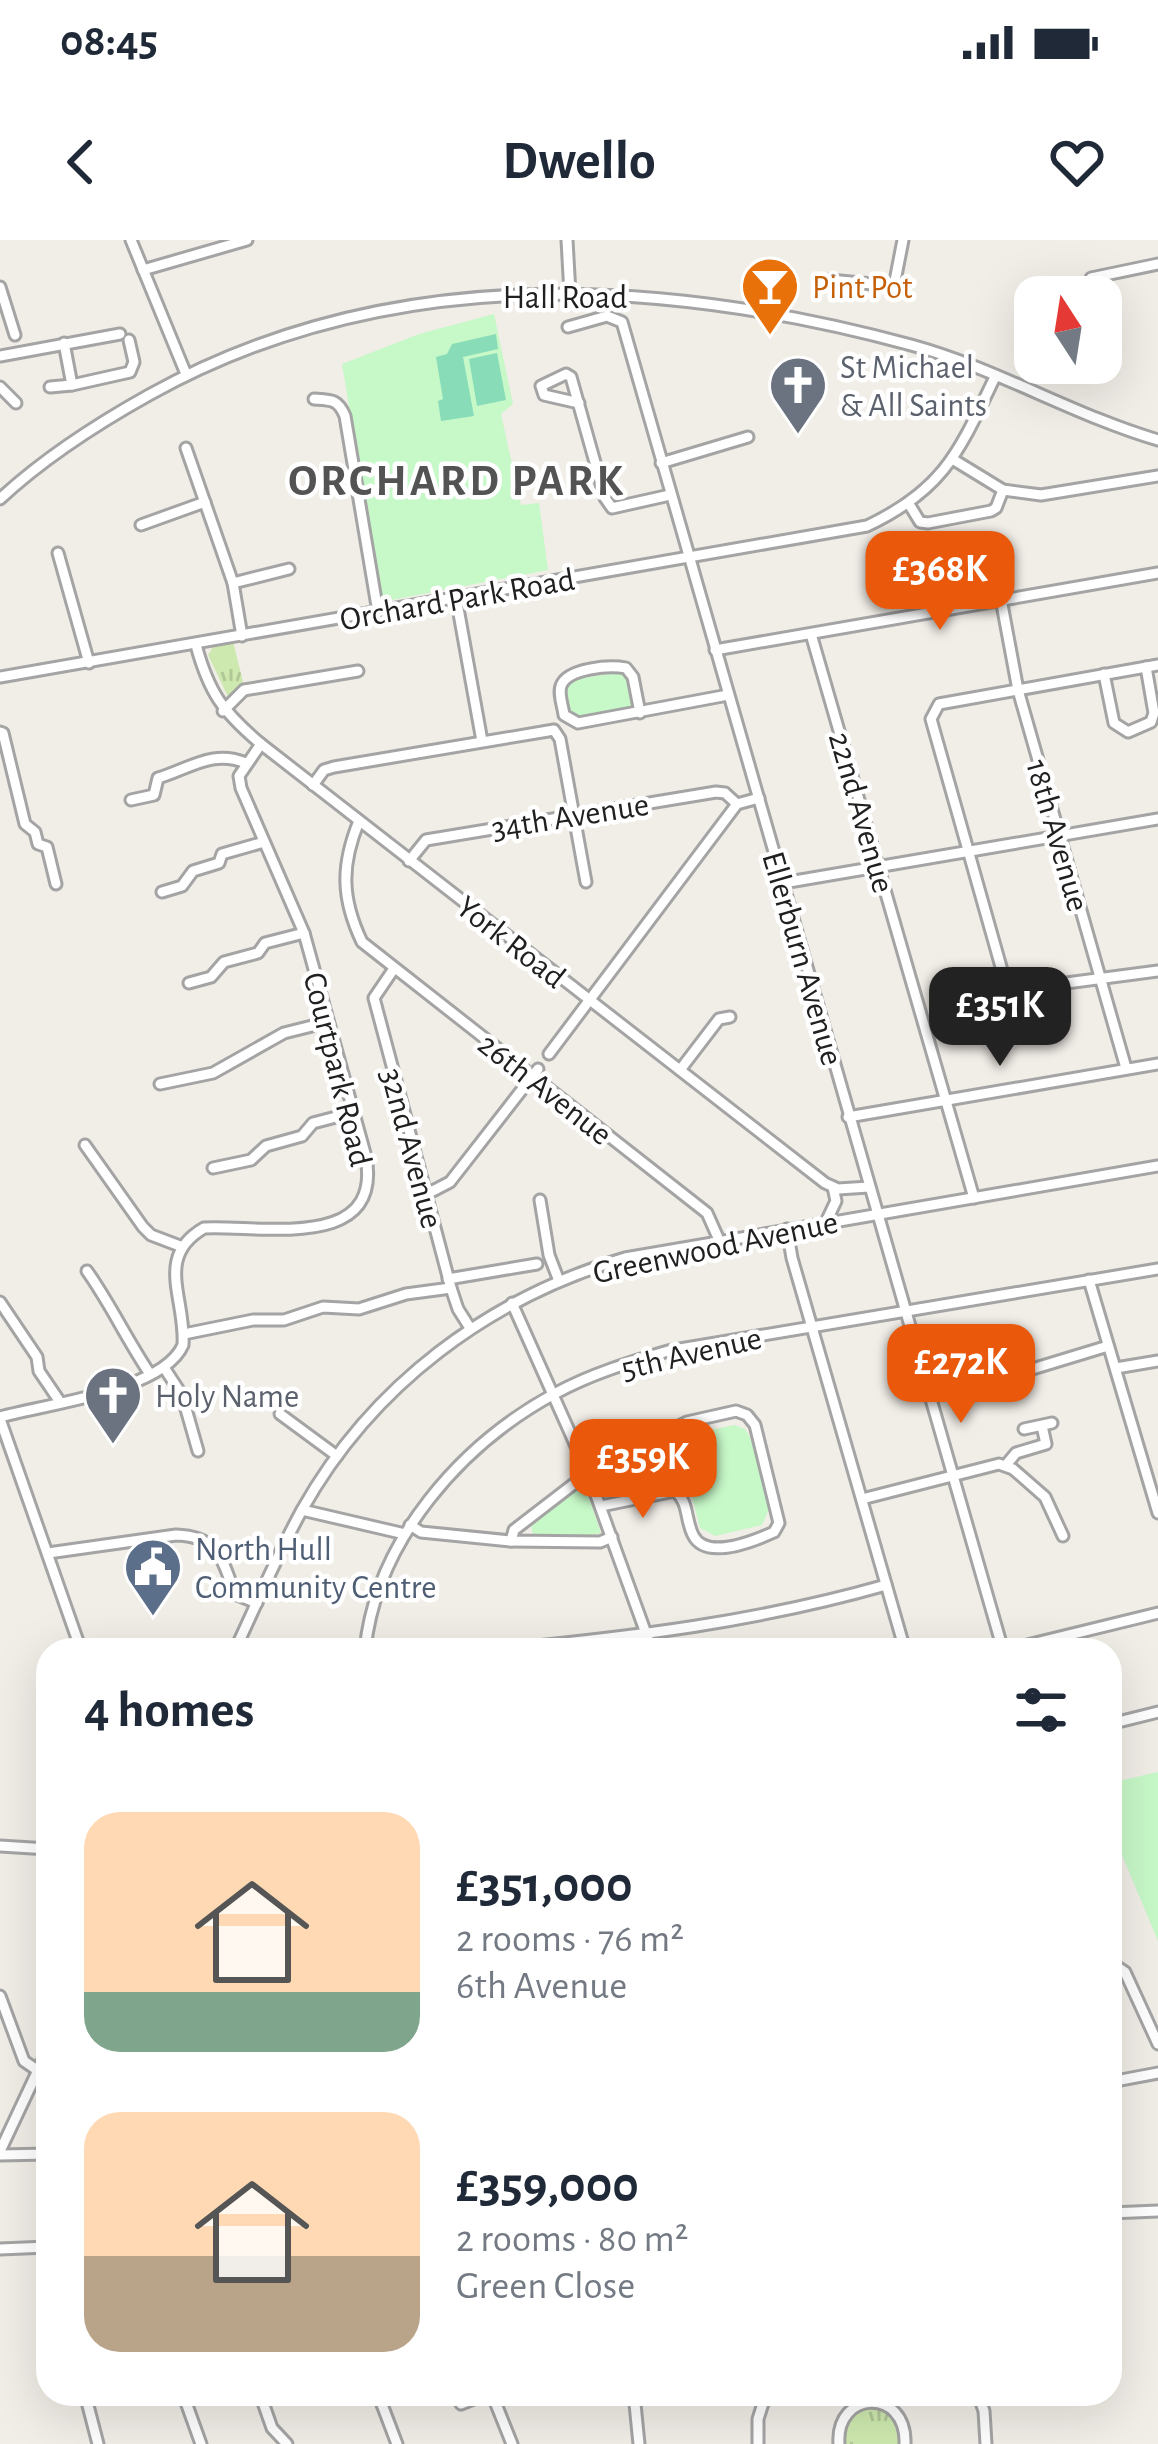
<!DOCTYPE html>
<html lang="en">
<head>
<meta charset="utf-8">
<style>
  body { margin:0; font-family:"Alegreya Sans",sans-serif; background:#f6f6f7; color:#1f2937; height:100vh; display:flex; flex-direction:column; font-size:45px; white-space:nowrap }
  * { box-sizing:border-box; margin:0 }
  p { font-size:39px; color:#747a83 }
  .icon { flex:none; width:66px; height:66px; fill:none; stroke:currentColor; stroke-width:2; stroke-linecap:round; stroke-linejoin:round }
  .map { position:relative; flex:1; overflow:hidden }
  .drawer { position:absolute; left:36px; top:1398px; width:1086px; height:768px; display:flex; flex-direction:column; background:#fff; border-radius:36px; box-shadow:0 12px 48px #0002 }
  .drawer>* { flex:none }
  .needle { width:78px; rotate:348deg }
  .controls { position:absolute; left:1014px; top:36px; display:grid; gap:24px }
  .controls a { display:grid; place-items:center; width:108px; height:108px; border-radius:24px; background:#fff; box-shadow:0 12px 48px #0002; font-size:60px }
  .price { position:absolute; translate:-50% -102px; padding:0 27px; border-radius:24px; background:#ea580c; color:#fff; font-size:39px; line-height:78px; filter:drop-shadow(0 3px 6px #0008) }
  .price::after { content:''; position:absolute; left:50%; top:72px; width:36px; height:27px; margin-left:-18px; background:inherit; clip-path:polygon(0 0,100% 0,50% 100%) }
  .price.on { background:#222; color:#fff }
  ul { padding:0; list-style:none }
  li { display:flex; align-items:center; gap:36px; height:300px; padding:0 48px }
  li span { display:grid; place-items:center; flex:none; width:336px; height:240px; border-radius:36px; color:#555 }
  li>.icon { margin-inline-start:auto }
  span .icon { width:144px; height:144px; fill:#fffc; stroke-width:1 }
  li b { font-size:51px }
  h2 { display:flex; justify-content:space-between; align-items:center; height:144px; padding:0 48px; font-size:51px }
  .status { display:flex; justify-content:space-between; align-items:center; height:84px; padding:0 60px; background:#fff; direction:ltr }
  .status svg { height:33px; fill:currentColor }
  header { display:flex; justify-content:space-between; align-items:center; height:156px; padding:0 48px; background:#fff; font-size:54px; font-weight:700 }
  .map>svg:first-child { display:block }
  .grass { fill:url(#grass-tufts) }
  .park { fill:#c7f8c8 }
  .pitch { fill:#88ddb8 }
  .lines { fill:none; stroke-linecap:round; stroke-linejoin:round }
  .minor-casing { stroke:#a4a4a4; stroke-width:15 }
  .minor { stroke:#fff; stroke-width:9 }
  .labels { text-anchor:middle; stroke-width:9; stroke-linejoin:round; paint-order:stroke }
  .food-label { font-size:33px; fill:#c56008; stroke:#fff; text-anchor:start }
  .street-label { font-size:33px; fill:#202020; stroke:#fff }
  .worship-label { font-size:33px; fill:#5b616d; stroke:#fff; text-anchor:start }
  .service-label { font-size:33px; fill:#4e5e75; stroke:#fff; text-anchor:start }
  .district-label { font-size:45px; font-weight:bold; letter-spacing:3px; fill:#535353; stroke:#fff }
</style>
</head>
<body>
<div class="status"><b>08:45</b><svg viewBox="0 0 49 12"><path d="M0 12V9h3v3zM5 12V6h3v6zM10 12V3h3v9zM15 12V0h3v12zM26 1h20v11H26zM47 4h2v5h-2z"/></svg></div>
<header><svg class="icon" aria-label="back" viewBox="0 0 24 24"><path d="M15 5l-7 7 7 7"/></svg>Dwello<svg class="icon" aria-label="heart" viewBox="0 0 24 24"><path d="M12 20l-8-8c-3-5 5-10 8-4 3-6 11-1 8 4z"/></svg></header>
<div class="map">
<svg width="1158" height="2204" viewBox="0 0 1158 2204">
  <defs>
    <pattern id="grass-tufts" width="24" height="20" patternUnits="userSpaceOnUse" patternTransform="scale(3)"><rect width="24" height="20" fill="#cee9af"/><path d="M3 7l-1-3M5 7V3M7 7l1-3M15 17l-1-3M17 17v-4M19 17l1-3" fill="none" stroke="#b1c896"/></pattern>
  </defs>
  <rect width="100%" height="100%" fill="#f1ede7"/>
  <g class="grass">
    <polygon points="233,401 244,446 228,457 208,415 214,405"/>
    <polygon points="869,2166 881,2167 896,2178 900,2204 843,2204 841,2194 852,2173"/>
  </g>
  <g class="park">
    <polygon points="494,74 513,164 501,174 521,265 539,263 548,330 381,362 342,124 419,94"/>
    <polygon points="613,430 629,437 633,467 574,478 568,473 563,450 570,440 609,434"/>
    <polygon points="734,1185 745,1189 750,1197 770,1267 762,1285 715,1296 700,1288 681,1213 688,1195"/>
    <polygon points="580,1247 587,1252 601,1293 581,1297 533,1295 530,1280"/>
    <polygon points="1158,1532 1158,1701 1110,1586 1110,1543"/>
  </g>
  <g class="pitch">
    <polygon points="496,94 498,109 463,117 474,176 441,181 438,161 443,159 436,117 447,114 452,104"/>
    <polygon points="497,113 506,160 477,166 469,119"/>
  </g>
  <g class="lines">
    <defs>
      <g id="minor">
        <polyline points="131,0 186,134"/>
        <polyline points="567,0 570,54"/>
        <polyline points="143,30 247,0"/>
        <polyline points="1091,38 1158,24"/>
        <polyline points="829,40 894,46 903,0"/>
        <polyline points="0,47 15,95"/>
        <polyline points="568,87 607,76 622,82 1003,1410"/>
        <polyline points="64,103 72,145 130,132 134,122 129,100"/>
        <polyline points="0,116 120,94"/>
        <polyline points="0,147 16,163"/>
        <polyline points="50,147 72,145"/>
        <path d="M314,159C331,160 338,159 345,176L378,372"/>
        <polyline points="579,163 544,155 541,146 566,134 571,137 605,258 612,268 670,255"/>
        <polyline points="186,208 233,343 242,396"/>
        <polyline points="954,220 1003,250 1041,255 1158,236"/>
        <polyline points="661,223 748,197"/>
        <path d="M0,259C44,218 97,184 149,155C386,23 656,36 911,105C996,128 1073,175 1158,200"/>
        <polyline points="909,264 920,282 928,283 991,271 996,268 1003,250"/>
        <polyline points="141,285 205,262"/>
        <polyline points="58,313 89,423"/>
        <polyline points="233,343 289,329"/>
        <polyline points="456,357 482,501"/>
        <polyline points="1001,359 1018,450 1126,828"/>
        <polyline points="811,394 974,958"/>
        <path d="M196,405C209,453 223,472 261,504L825,943L838,949L869,947"/>
        <polyline points="715,410 1158,333"/>
        <polyline points="1158,425 939,464 931,479 1005,741 1013,750 1158,731"/>
        <polyline points="1104,434 1114,483 1128,492 1151,482 1154,473 1146,427"/>
        <path d="M0,437L867,286C945,249 959,211 995,137"/>
        <polyline points="223,471 244,450 358,431"/>
        <path d="M640,473L633,437L626,428C610,425 567,428 561,446C558,454 563,466 564,475L578,483L728,455"/>
        <polyline points="0,492 3,493 25,584 35,592 38,604 47,607 56,644"/>
        <polyline points="313,545 324,530 334,527 554,490 560,499 586,642"/>
        <path d="M131,560L154,555L158,538C189,529 212,509 246,523"/>
        <path d="M359,581C341,625 341,658 362,702L707,973L719,1000"/>
        <polyline points="409,621 426,600 716,552 725,553 737,564"/>
        <polyline points="783,643 1158,579"/>
        <polyline points="162,652 182,646 193,631 219,623 222,614 264,602"/>
        <polyline points="393,730 374,758 451,1048 458,1069 470,1088"/>
        <polyline points="189,743 211,737 224,722 258,713 265,703 304,693"/>
        <polyline points="549,814 737,564 759,558"/>
        <polyline points="680,830 719,779 730,777"/>
        <polyline points="160,844 213,833 284,793 328,782"/>
        <polyline points="848,877 1158,824"/>
        <polyline points="85,905 143,987 151,995 180,1006"/>
        <polyline points="213,928 251,920 266,906 302,896 313,883 355,872"/>
        <polyline points="425,955 450,942 538,829"/>
        <polyline points="540,960 549,1015 559,1041"/>
        <polyline points="826,982 836,961 833,947"/>
        <polyline points="787,989 792,1018 905,1410"/>
        <path d="M87,1031C111,1065 127,1100 150,1134"/>
        <polyline points="448,1039 537,1024"/>
        <polyline points="1089,1040 1158,1273"/>
        <polyline points="0,1062 37,1117 39,1131 60,1162"/>
        <polyline points="512,1063 588,1233 652,1410"/>
        <polyline points="184,1094 253,1080 284,1080 323,1067 359,1069 406,1054 451,1048"/>
        <polyline points="1116,1128 1158,1121"/>
        <polyline points="165,1129 182,1155 198,1211"/>
        <polyline points="1029,1130 1108,1106"/>
        <path d="M736,1171L747,1175L755,1185L779,1283L774,1292C754,1301 706,1321 693,1295C685,1279 689,1262 675,1251C684,1233 669,1210 673,1189L687,1182Z"/>
        <polyline points="280,1174 337,1216"/>
        <path d="M0,1177C46,1164 163,1151 183,1105C186,1058 154,1017 204,988C263,985 383,1012 366,917L304,693L241,548L239,536L261,504"/>
        <polyline points="0,1179 81,1410"/>
        <polyline points="1024,1189 1052,1183"/>
        <polyline points="1006,1225 1016,1213 1046,1204 1042,1186"/>
        <polyline points="862,1259 999,1224 1013,1229 1045,1257 1063,1296"/>
        <polyline points="601,1266 675,1251"/>
        <polyline points="302,1270 405,1294"/>
        <polyline points="410,1285 421,1292 511,1301 600,1302 612,1297"/>
        <polyline points="511,1301 514,1290 588,1233"/>
        <path d="M48,1313L176,1295C218,1296 222,1319 235,1354L257,1363"/>
        <path d="M235,1410C257,1363 277,1315 302,1270C372,1145 489,1058 625,1018L1158,926"/>
        <path d="M365,1410C376,1301 461,1204 556,1153C591,1134 630,1122 668,1111L1158,1029"/>
        <path d="M497,1410C632,1397 756,1382 886,1345"/>
        <polyline points="1007,1410 1158,1373"/>
        <polyline points="1110,1484 1158,1472"/>
        <polyline points="0,1606 48,1609"/>
        <polyline points="1110,1722 1125,1732 1158,1804"/>
        <polyline points="0,1756 24,1821 37,1830"/>
        <polyline points="1110,1842 1158,1833"/>
        <polyline points="0,1911 48,1809"/>
        <polyline points="0,1915 48,1914"/>
        <polyline points="1110,1973 1158,1971"/>
        <polyline points="0,2009 48,2007"/>
        <polyline points="85,2154 98,2204"/>
        <polyline points="183,2154 201,2204"/>
        <polyline points="260,2154 272,2188 287,2204"/>
        <polyline points="378,2154 397,2204"/>
        <polyline points="492,2154 512,2204"/>
        <polyline points="634,2154 639,2204"/>
        <polyline points="978,2154 984,2171 986,2204"/>
        <polyline points="461,2164 486,2154"/>
        <polyline points="758,2204 758,2179 766,2154"/>
        <path d="M839,2204C835,2150 907,2147 905,2204"/>
      </g>
    </defs>
    <use href="#minor" class="minor-casing"/>
    <use href="#minor" class="minor"/>
  </g>
  <defs>
    <symbol id="bar-pin" viewBox="-11 -11 22 30"><path d="M0 17L-7.5 6A9.5 9.5 0 1 1 7.5 6Z" fill="#e8710a" stroke="#fff"/><path d="M-6-5H6L.8 .8V4.5H3.5V6h-7V4.5H-.8V.8Z" fill="#fff"/></symbol>
    <symbol id="church-pin" viewBox="-11 -11 22 30"><path d="M0 17L-7.5 6A9.5 9.5 0 1 1 7.5 6Z" fill="#6b7280" stroke="#fff"/><path d="M-1.2-6h2.4v3.5h3.3v2.4h-3.3V6h-2.4V-.1h-3.3v-2.4h3.3Z" fill="#fff"/></symbol>
    <symbol id="civic-pin" viewBox="-11 -11 22 30"><path d="M0 17L-7.5 6A9.5 9.5 0 1 1 7.5 6Z" fill="#5c6f8a" stroke="#fff"/><path d="M-.6-6.5H3V-4.5H.6V-3L4-1V1h2V6H-6V1h2V-1L-.6-3ZM-1.2 2.5V6h2.4V2.5Z" fill="#fff"/></symbol>
  </defs>
  <g fill-rule="evenodd">
    <use href="#bar-pin" x="737" y="13" width="66" height="90"/>
    <use href="#church-pin" x="765" y="112" width="66" height="90"/>
    <use href="#church-pin" x="80" y="1122" width="66" height="90"/>
    <use href="#civic-pin" x="120" y="1294" width="66" height="90"/>
  </g>
  <g class="labels">
    <g class="food-label">
      <text x="812" y="58">Pint Pot</text>
    </g>
    <g class="street-label">
      <text x="565" y="68">Hall Road</text>
      <text transform="translate(457 358) rotate(-10)" y="12">Orchard Park Road</text>
      <text transform="translate(863 572) rotate(74)" y="12">22nd Avenue</text>
      <text transform="translate(570 575) rotate(-9)" y="12">34th Avenue</text>
      <text transform="translate(1059 595) rotate(74)" y="12">18th Avenue</text>
      <text transform="translate(512 701) rotate(38)" y="12">York Road</text>
      <text transform="translate(804 718) rotate(74)" y="12">Ellerburn Avenue</text>
      <text transform="translate(339 829) rotate(76)" y="12">Courtpark Road</text>
      <text transform="translate(546 848) rotate(38)" y="12">26th Avenue</text>
      <text transform="translate(413 908) rotate(75)" y="12">32nd Avenue</text>
      <text transform="translate(715 1006) rotate(-12)" y="12">Greenwood Avenue</text>
      <text transform="translate(691 1112) rotate(-13)" y="12">5th Avenue</text>
    </g>
    <g class="worship-label">
      <text x="840" y="138">St Michael<tspan x="840" dy="38">&amp; All Saints</tspan></text>
      <text x="155" y="1167">Holy Name</text>
    </g>
    <g class="service-label">
      <text x="195" y="1320">North Hull<tspan x="195" dy="38">Community Centre</tspan></text>
    </g>
    <g class="district-label">
      <text x="457" y="255">ORCHARD PARK</text>
    </g>
  </g>
</svg>
<div class="controls">
<a><svg class="needle" viewBox="-14 -14 28 28"><path d="M0-13l5 13h-10z" fill="#e53935"/><path d="M0 13l5-13h-10z" fill="#747a83"/></svg></a>
</div>
<b class="price" style="left:940px;top:393px">£368K</b>
<b class="price on" style="left:1000px;top:829px">£351K</b>
<b class="price" style="left:961px;top:1186px">£272K</b>
<b class="price" style="left:643px;top:1281px">£359K</b>
<section class="drawer">
<h2>4 homes<svg class="icon" aria-label="filters" viewBox="0 0 24 24"><path d="M4 7h16M4 17h16"/><circle cx="9" cy="7" r="2"/><circle cx="15" cy="17" r="2"/></svg></h2>
<ul>
<li><span style="background:linear-gradient(#ffd9b3 75%,#7fa58c 0)"><svg class="icon" aria-label="home" viewBox="0 0 24 24"><path d="M3 11l9-7 9 7M6 9v11h12V9"/></svg></span><div><b>£351,000</b><p>2 rooms · 76 m²</p><p>6th Avenue</p></div></li>
<li><span style="background:linear-gradient(#ffd9b3 60%,#b9a48a 0)"><svg class="icon" aria-label="home" viewBox="0 0 24 24"><path d="M3 11l9-7 9 7M6 9v11h12V9"/></svg></span><div><b>£359,000</b><p>2 rooms · 80 m²</p><p>Green Close</p></div></li>
</ul>
</section>
</div>
</body>
</html>
